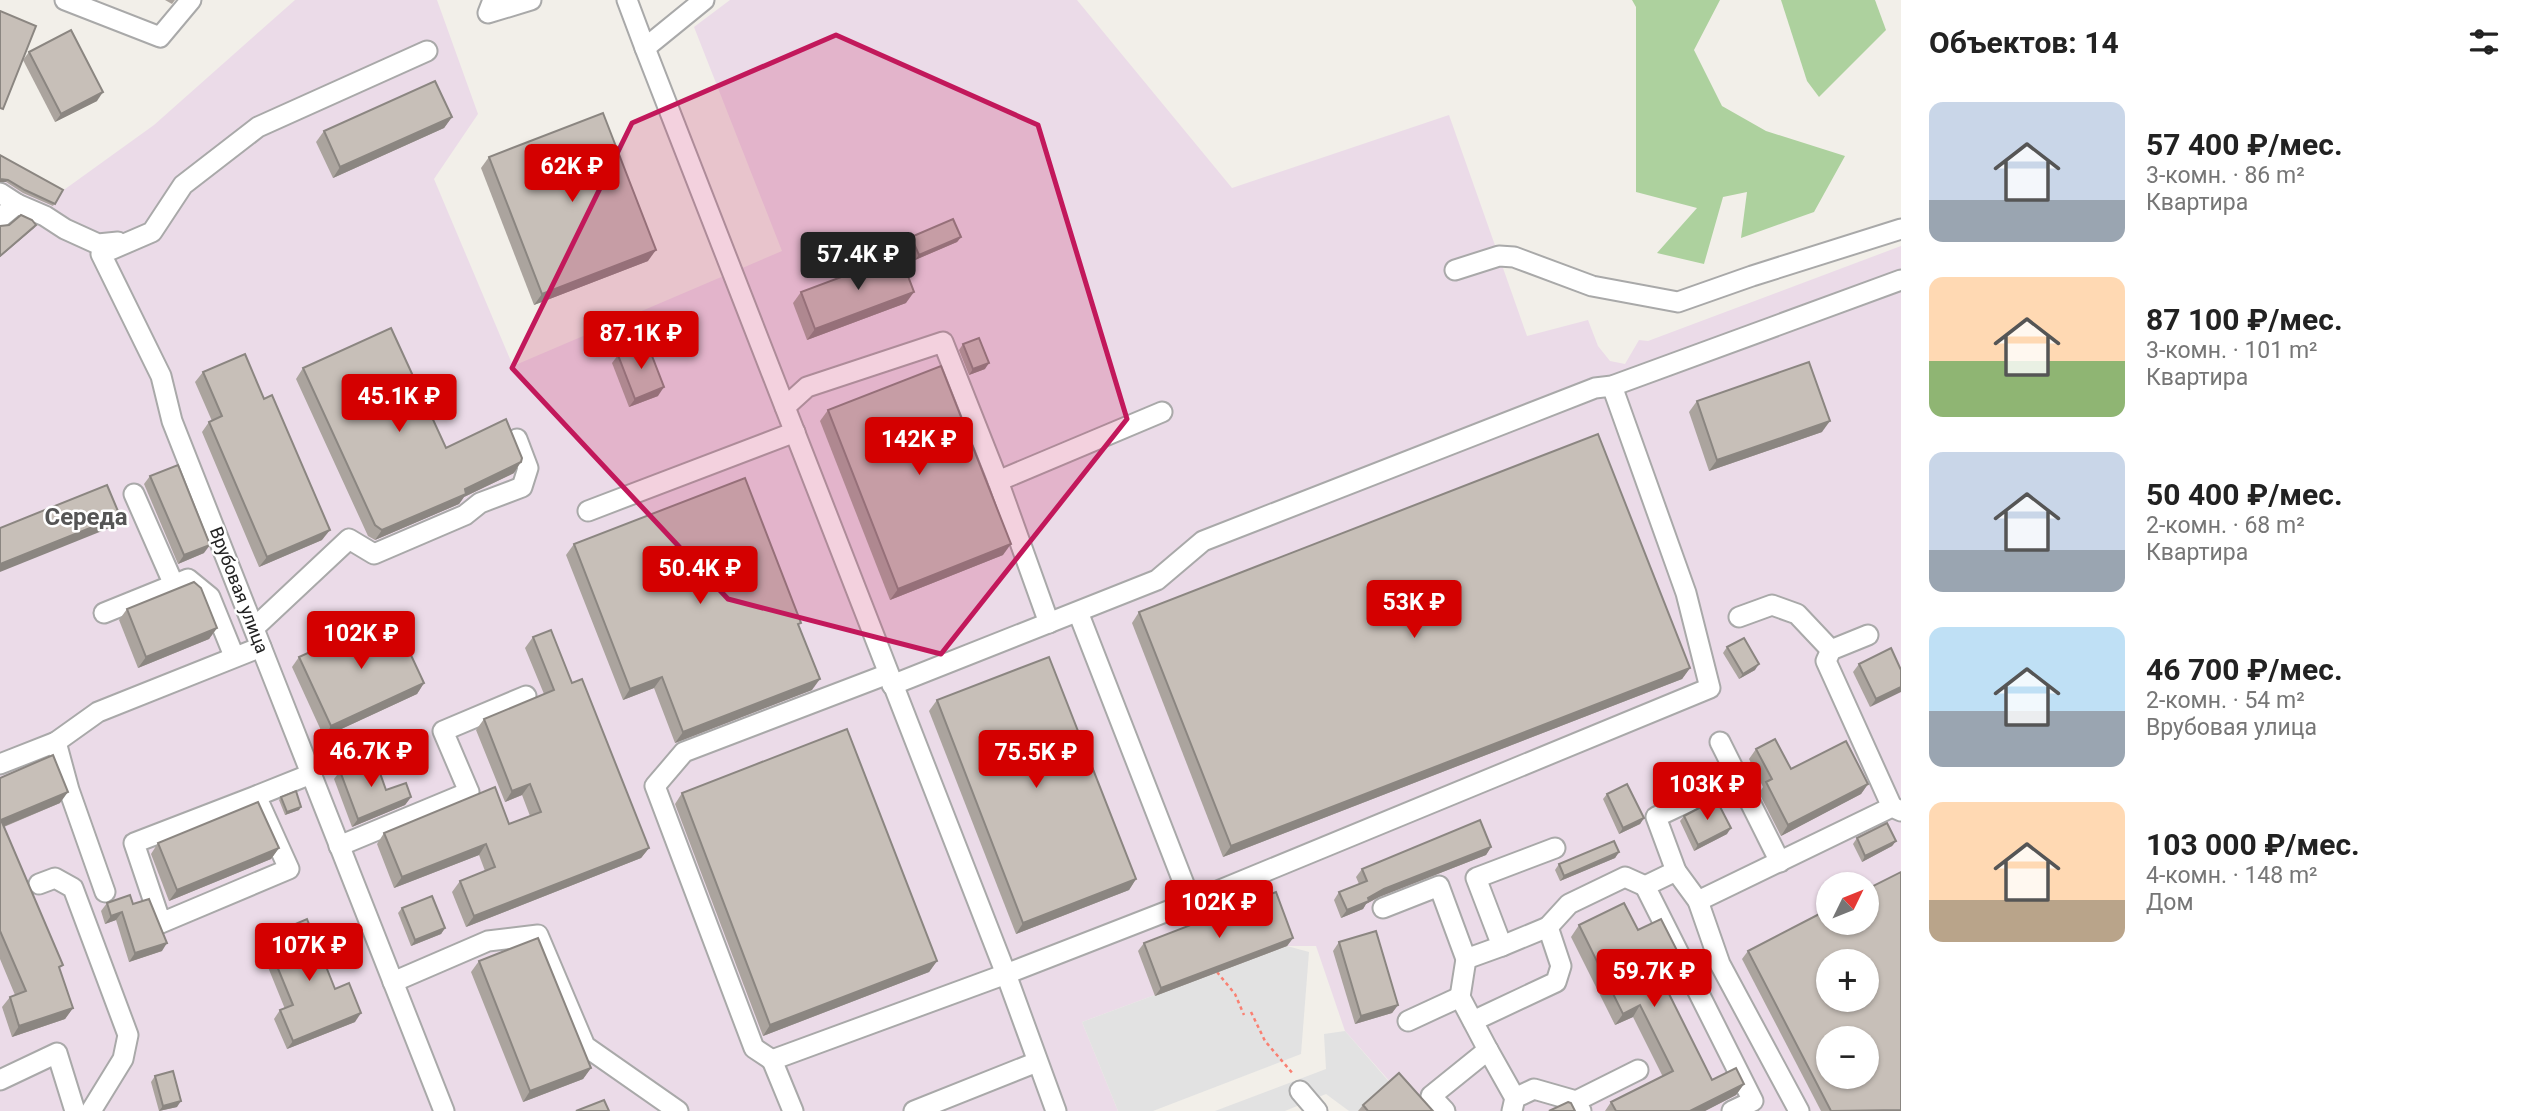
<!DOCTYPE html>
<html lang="ru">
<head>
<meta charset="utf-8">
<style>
  body { margin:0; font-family:Roboto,sans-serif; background:#f2f2f2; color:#222; height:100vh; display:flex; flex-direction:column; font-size:26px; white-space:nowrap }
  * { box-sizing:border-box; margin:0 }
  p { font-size:23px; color:#767676 }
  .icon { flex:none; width:38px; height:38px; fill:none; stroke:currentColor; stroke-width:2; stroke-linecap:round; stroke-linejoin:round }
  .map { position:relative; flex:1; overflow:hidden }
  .panel { display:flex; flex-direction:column; background:#fff; width:630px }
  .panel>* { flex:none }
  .needle { width:46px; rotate:47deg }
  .fabs { position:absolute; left:1816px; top:872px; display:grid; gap:14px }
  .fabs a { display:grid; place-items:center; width:63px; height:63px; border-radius:50%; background:#fff; box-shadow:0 2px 5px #0004; font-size:35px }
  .price { position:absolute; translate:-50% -60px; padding:0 16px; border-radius:7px; background:#d40000; color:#fff; font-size:23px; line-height:46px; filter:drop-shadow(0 2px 4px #0008) }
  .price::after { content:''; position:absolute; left:50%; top:42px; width:21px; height:16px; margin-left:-10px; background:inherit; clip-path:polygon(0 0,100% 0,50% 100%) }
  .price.active { background:#222; color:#fff }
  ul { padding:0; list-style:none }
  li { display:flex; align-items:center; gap:21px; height:175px; padding:0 28px }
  li span { display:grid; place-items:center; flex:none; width:196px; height:140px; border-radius:14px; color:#555 }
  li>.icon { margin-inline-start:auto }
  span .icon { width:84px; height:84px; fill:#fffc; stroke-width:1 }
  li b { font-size:30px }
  h2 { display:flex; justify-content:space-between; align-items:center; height:84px; padding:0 28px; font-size:30px }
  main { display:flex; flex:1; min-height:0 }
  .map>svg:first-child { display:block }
  .industrial { fill:#ebdbe8; fill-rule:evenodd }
  .forest { fill:#add19e }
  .parking { fill:#e2e2e2 }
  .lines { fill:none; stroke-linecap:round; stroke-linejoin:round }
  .minor-casing { stroke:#a9a9a9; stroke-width:23 }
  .path { stroke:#fa8072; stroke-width:2.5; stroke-dasharray:3.5 3.5; stroke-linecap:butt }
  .minor { stroke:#fff; stroke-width:19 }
  .wall { fill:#aba49e }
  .shaded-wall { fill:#8b8681 }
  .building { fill:#c7bfb8; stroke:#8b8681; stroke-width:2; fill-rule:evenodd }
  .marked { fill:#c2185b; fill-opacity:0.2; stroke:#c2185b; stroke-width:5; stroke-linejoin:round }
  .labels { text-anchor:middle; stroke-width:5; stroke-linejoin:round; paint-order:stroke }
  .street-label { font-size:18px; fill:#222; stroke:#fff }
  .district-label { font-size:24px; font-weight:bold; fill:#555; stroke:#fff }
</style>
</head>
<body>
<main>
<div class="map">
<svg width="1901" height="1111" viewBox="0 0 1901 1111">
  <rect width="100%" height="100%" fill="#f2efe9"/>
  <path class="industrial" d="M295,0H437L478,114L434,179L513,366L782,251L694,27L730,0H1077L1232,188L1449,115L1527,336L1588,320L1598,346L1610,361L1625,364L1639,340L1648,341L1901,246V1111H1416L1345,1031L1316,946H1287L1082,1022L1118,1111H0V155L61,192L154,125ZM1829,884H1867V922H1829ZM1829,961H1867V999H1829ZM1829,1038H1867V1076H1829Z"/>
  <g class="forest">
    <polygon points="1632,0 1720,0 1694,50 1722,106 1766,131 1845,156 1814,212 1741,238 1747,192 1723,197 1704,264 1657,253 1697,208 1636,192 1636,7"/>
    <polygon points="1781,0 1875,0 1886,30 1819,97 1807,81"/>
  </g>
  <g class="parking">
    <polygon points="1287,946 1309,952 1301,1054 1153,1111 1118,1111 1082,1022"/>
    <polygon points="1345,1031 1391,1084 1360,1111 1349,1111 1326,1094 1285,1111 1215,1111 1326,1069 1324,1034"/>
  </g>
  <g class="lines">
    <defs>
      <g id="minor">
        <polyline points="65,0 160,37 191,0"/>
        <polyline points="493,0 488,13 531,0"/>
        <polyline points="627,0 645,48 704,0"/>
        <polyline points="645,48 1006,974 1056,1111"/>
        <polyline points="427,51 258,127 183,185 152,232 101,254 161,376 172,421 444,1111"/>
        <polyline points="0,193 17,204 0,218"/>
        <polyline points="17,204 45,216 65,229 98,244 118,242"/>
        <polyline points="1455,270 1499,256 1514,257 1592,286 1678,302 1752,276 1901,229"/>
        <polyline points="785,407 807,387 943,342 998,481 1049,623"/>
        <polyline points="998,481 1162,412"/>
        <polyline points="134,494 174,585"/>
        <polyline points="588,511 795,432"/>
        <polyline points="1078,612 1191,902"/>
        <polyline points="104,613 188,579 210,597 234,656"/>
        <polyline points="1739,617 1772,605 1797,614 1831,650"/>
        <polyline points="254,628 349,539 374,554 465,515 480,503 522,487 528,468 517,439"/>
        <polyline points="1868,635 1831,650 1826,661 1892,807"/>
        <polyline points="892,685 1157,580 1203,541 1595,388 1612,386 1901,280"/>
        <polyline points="56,742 69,790 105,892"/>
        <polyline points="1720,742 1780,862"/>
        <polyline points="0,764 56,742 98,712 261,647"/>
        <polyline points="256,796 134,843 161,923 289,869 256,796 311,774"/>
        <polyline points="1692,800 1656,817 1676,871 1698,901 1720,964 1799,1111"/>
        <polyline points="339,846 469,792 443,731 526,696"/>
        <polyline points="1676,871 1645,886 1753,1101 1732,1111"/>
        <polyline points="39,884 55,878 73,888 128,1035 123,1059 91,1111"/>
        <polyline points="1698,901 1892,807 1901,811"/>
        <polyline points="1383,908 1439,886 1466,959 1502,946 1476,878 1555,848"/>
        <polyline points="1548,927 1569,904 1625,877 1645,886"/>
        <polyline points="393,982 488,941 538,935 585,1046 678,1111"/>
        <polyline points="1460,997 1466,959"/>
        <polyline points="1408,1021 1460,997 1488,1050 1431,1096 1445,1111"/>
        <polyline points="1473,1021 1556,982 1561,966 1548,927 1502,946"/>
        <polyline points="1488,1050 1515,1098"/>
        <polyline points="772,1060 754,1048 655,786 684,752 888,674"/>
        <polyline points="0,1080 57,1053 75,1111"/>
        <polyline points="1300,1091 1317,1111"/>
        <polyline points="793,1111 772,1060 1006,974 1191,902 1710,688 1686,593 1612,386"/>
        <polyline points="914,1111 1037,1062"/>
        <polyline points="1512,1111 1515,1098 1534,1089 1576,1101"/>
        <polyline points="1581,1111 1576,1101 1638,1070"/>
      </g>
    </defs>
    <use href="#minor" class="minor-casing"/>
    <g class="path">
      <polyline points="1217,972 1235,994 1244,1015"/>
      <polyline points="1251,1012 1265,1041 1294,1075"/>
    </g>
    <use href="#minor" class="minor"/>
  </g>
  <g class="wall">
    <polygon points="165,0 175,0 172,4"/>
    <polygon points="29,52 97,101 55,122 23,60"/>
    <polygon points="452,117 444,128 333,178 316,142 324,131"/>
    <polygon points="0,155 63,190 53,206 23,193 6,182"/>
    <polygon points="489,157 648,261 534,305 481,168"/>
    <polygon points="911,237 961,237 957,242 915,260 907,243"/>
    <polygon points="801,292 906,303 807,340 793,303"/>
    <polygon points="963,344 985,369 969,375 959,350"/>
    <polygon points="618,355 658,396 629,407 612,363"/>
    <polygon points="303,368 446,448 514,473 464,497 459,504 375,540 368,536 296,379"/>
    <polygon points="203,372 322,540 259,567 202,432 209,422 212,421 195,382"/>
    <polygon points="1697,401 1822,432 1709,471 1689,412"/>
    <polygon points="828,410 1003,555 890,600 820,421"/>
    <polygon points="150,476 204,553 178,564 144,484"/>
    <polygon points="574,544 799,626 812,690 675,743 654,688 623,700 566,555"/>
    <polygon points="127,609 217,628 209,639 138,668 119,620"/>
    <polygon points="1139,612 1690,668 1682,679 1223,857 1132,623"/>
    <polygon points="382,629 424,683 417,694 324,737 292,667 299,657"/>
    <polygon points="533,637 572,683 649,848 641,858 466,927 452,892 460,881 485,871 479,855 394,888 377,844 384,833 509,824 530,816 522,795 505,802 476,730 484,719 544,694 525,648"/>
    <polygon points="1727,647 1755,670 1739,679 1723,653"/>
    <polygon points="1859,664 1901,670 1870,707 1853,672"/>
    <polygon points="937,700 1136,879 1129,890 1016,934 929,711"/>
    <polygon points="1756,749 1791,769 1868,784 1861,794 1781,836 1759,793 1763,787 1749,759"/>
    <polygon points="340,771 386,790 411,797 405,805 352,827 334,779"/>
    <polygon points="0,778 60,803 4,827 60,970 73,1008 65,1019 12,1037 2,1007 10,997 15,995 0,959"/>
    <polygon points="682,793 937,961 929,972 763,1036 675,804"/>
    <polygon points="1607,794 1644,818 1640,824 1619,834 1603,799"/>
    <polygon points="281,797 299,810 285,815 279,800"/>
    <polygon points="1684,816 1727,834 1694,851 1680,821"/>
    <polygon points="1857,838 1896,841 1892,846 1862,862 1853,844"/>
    <polygon points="158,843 279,848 271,859 169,901 151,854"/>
    <polygon points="1491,847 1486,855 1379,897 1366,904 1363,909 1341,918 1334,900 1339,892 1359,884 1356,877 1362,869"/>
    <polygon points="1619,852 1615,858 1560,881 1555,870 1559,864"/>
    <polygon points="107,903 133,904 162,951 129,962 116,920 105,924 101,911"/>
    <polygon points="402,908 445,928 441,934 411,946 398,913"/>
    <polygon points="1579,925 1638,930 1690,976 1682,987 1669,994 1712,1080 1744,1084 1736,1095 1705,1111 1605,1111 1611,1102 1663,1077 1633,1017 1615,1025 1571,937"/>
    <polygon points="265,937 335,989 355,1022 287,1049 274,1019 280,1010 285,1009 259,945"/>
    <polygon points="1293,938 1287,946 1155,996 1138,951 1144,943"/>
    <polygon points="1339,942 1398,1005 1392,1013 1355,1024 1333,951"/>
    <polygon points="1748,951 1901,1111 1821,1111 1742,959"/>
    <polygon points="479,961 591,1068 583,1079 523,1102 471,972"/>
    <polygon points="155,1076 177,1107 159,1111 151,1082"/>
    <polygon points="1363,1105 1433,1111 1358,1111"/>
  </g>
  <g class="shaded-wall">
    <polygon points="103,92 97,101 55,122 61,114"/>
    <polygon points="452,117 444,128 333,178 340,167"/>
    <polygon points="0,179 8,180 6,182 0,182"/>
    <polygon points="36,225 34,228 0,257 0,256"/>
    <polygon points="961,237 957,242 915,260 919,255"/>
    <polygon points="656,250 648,261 534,305 542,294"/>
    <polygon points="914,292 906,303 807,340 815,329"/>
    <polygon points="989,363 985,369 969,375 973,369"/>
    <polygon points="664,387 658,396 629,407 635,399"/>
    <polygon points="1830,421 1822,432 1709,471 1717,460"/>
    <polygon points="521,462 514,473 464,497 459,504 375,540 382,530"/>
    <polygon points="120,516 112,527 0,572 0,564"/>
    <polygon points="330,530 322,540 259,567 267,557"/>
    <polygon points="1011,544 1003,555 890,600 898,589"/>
    <polygon points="210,545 204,553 178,564 184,555"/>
    <polygon points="217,628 209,639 138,668 146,657"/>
    <polygon points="1759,664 1755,670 1739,679 1743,674"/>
    <polygon points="1690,668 1682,679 1223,857 1231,846"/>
    <polygon points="662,677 654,688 623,700 630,689"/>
    <polygon points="820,679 812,690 675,743 683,732"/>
    <polygon points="424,683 417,694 324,737 331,726"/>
    <polygon points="1901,687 1901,692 1870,707 1876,699"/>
    <polygon points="530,784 522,795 505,802 512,791"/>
    <polygon points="1868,784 1861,794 1781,836 1788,825"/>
    <polygon points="68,792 60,803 0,828 1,820"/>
    <polygon points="411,797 405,805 352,827 358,819"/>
    <polygon points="301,807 299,810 285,815 287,812"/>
    <polygon points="1644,818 1640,824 1619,834 1623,828"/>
    <polygon points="1731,828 1727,834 1694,851 1698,845"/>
    <polygon points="1896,841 1892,846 1862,862 1865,856"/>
    <polygon points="486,844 479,855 394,888 402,877"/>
    <polygon points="1491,847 1486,855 1379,897 1366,904 1363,909 1341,918 1347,910 1384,889"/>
    <polygon points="279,848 271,859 169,901 177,890"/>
    <polygon points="649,848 641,858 466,927 474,916"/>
    <polygon points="1619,852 1615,858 1560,881 1564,876"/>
    <polygon points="1136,879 1129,890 1016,934 1023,923"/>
    <polygon points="122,912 116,920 105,924 111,916"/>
    <polygon points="445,928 441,934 411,946 415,940"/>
    <polygon points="1293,938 1287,946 1155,996 1161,988"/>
    <polygon points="167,943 162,951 129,962 135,953"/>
    <polygon points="937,961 929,972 763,1036 770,1025"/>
    <polygon points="1690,976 1682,987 1659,999 1666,988"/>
    <polygon points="1398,1005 1392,1013 1355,1024 1361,1016"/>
    <polygon points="1640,1005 1633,1017 1615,1025 1623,1014"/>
    <polygon points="73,1008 65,1019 12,1037 19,1026"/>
    <polygon points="361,1013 355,1022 287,1049 293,1041"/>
    <polygon points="591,1068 583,1079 523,1102 530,1091"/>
    <polygon points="1744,1084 1736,1095 1705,1111 1690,1111"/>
    <polygon points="181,1101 177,1107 159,1111 163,1106"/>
  </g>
  <g class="building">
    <polygon points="0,11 36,26 3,109 0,108"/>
    <polygon points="71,30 103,92 61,114 29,52"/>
    <polygon points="435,81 452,117 340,167 324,131"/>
    <polygon points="603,113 656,250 542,294 489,157"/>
    <polygon points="0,155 63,190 55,204 25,190 8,180 0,179"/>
    <polygon points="21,215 32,220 36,225 0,256 0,226 9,225"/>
    <polygon points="953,219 961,237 919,255 911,237"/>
    <polygon points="900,255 914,292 815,329 801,292"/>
    <polygon points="391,328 446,448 506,419 522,458 521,462 465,489 466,494 382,530 375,525 303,368"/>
    <polygon points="979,338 989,363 973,369 963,344"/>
    <polygon points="647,343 664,387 635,399 618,355"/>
    <polygon points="245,354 264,399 272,395 330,530 267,557 209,422 222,416 203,372"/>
    <polygon points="1809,362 1830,421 1717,460 1697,401"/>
    <polygon points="941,366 1011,544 898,589 828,410"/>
    <polygon points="1598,434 1690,668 1231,846 1139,612"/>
    <polygon points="178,465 210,545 184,555 150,476"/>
    <polygon points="745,478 801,623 798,624 820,679 683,732 662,677 630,689 574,544"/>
    <polygon points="107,485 120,516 0,564 0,528"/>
    <polygon points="194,582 201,588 217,628 146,657 127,609"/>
    <polygon points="378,621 382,629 396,623 424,683 331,726 299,657"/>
    <polygon points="551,630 572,683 582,679 649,848 474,916 460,881 495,867 486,844 402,877 384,833 495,787 509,824 541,812 530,784 512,791 484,719 554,690 533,637"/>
    <polygon points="1744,638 1759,664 1743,674 1727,647"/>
    <polygon points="1891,648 1901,670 1901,687 1876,699 1859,664"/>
    <polygon points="1049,657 1136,879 1023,923 937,700"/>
    <polygon points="847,729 937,961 770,1025 682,793"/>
    <polygon points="1775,739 1791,769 1846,741 1868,784 1788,825 1766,782 1772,779 1756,749"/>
    <polygon points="53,755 68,792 1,820 63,965 59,967 73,1008 19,1026 10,997 26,991 0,931 0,778"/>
    <polygon points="375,759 386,790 406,783 411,797 358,819 340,771"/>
    <polygon points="1627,784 1644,818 1623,828 1607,794"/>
    <polygon points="296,791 301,807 287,812 281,797"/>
    <polygon points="1716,799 1731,828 1698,845 1684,816"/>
    <polygon points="258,802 279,848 177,890 158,843"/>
    <polygon points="1480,820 1491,847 1384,889 1368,898 1369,901 1347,910 1339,892 1367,881 1362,869"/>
    <polygon points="1887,823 1896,841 1865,856 1857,838"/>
    <polygon points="1614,841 1619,852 1564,876 1559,864"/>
    <path d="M1901,872V1110L1831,1111L1748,951L1829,909V922H1867V889ZM1829,961H1867V999H1829ZM1829,1038H1867V1076H1829Z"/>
    <polygon points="1276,892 1293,938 1161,988 1144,943"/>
    <polygon points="130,895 133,904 149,899 167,943 135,953 122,912 111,916 107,903"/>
    <polygon points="432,896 445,928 415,940 402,908"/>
    <polygon points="1624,903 1638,930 1661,919 1690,976 1666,988 1712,1080 1736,1068 1744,1084 1690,1111 1616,1111 1611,1102 1673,1071 1640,1005 1623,1014 1579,925"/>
    <polygon points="307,919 335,989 349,983 361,1013 293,1041 280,1010 293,1005 265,937"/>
    <polygon points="1376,931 1398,1005 1361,1016 1339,942"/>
    <polygon points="538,938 591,1068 530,1091 479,961"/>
    <polygon points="173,1071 181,1101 163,1106 155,1076"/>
    <polygon points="1399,1073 1433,1111 1368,1111 1363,1105"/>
    <polygon points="604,1100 609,1111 576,1111"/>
    <polygon points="1568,1102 1571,1103 1575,1111 1549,1111"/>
  </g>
  <path class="marked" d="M836,35L1038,125L1127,419L941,654L728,599L512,368L632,123Z"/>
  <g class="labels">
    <g class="street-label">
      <text transform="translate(239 590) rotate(69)" y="6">Врубовая улица</text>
    </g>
    <g class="district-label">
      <text x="86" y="525">Середа</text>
    </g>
  </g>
</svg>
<div class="fabs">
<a><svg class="needle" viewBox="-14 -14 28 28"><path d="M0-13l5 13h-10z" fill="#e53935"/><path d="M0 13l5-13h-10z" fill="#767676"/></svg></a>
<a>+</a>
<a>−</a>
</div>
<b class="price" style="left:572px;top:204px">62K ₽</b>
<b class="price active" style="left:858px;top:292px">57.4K ₽</b>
<b class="price" style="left:641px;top:371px">87.1K ₽</b>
<b class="price" style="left:399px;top:434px">45.1K ₽</b>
<b class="price" style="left:919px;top:477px">142K ₽</b>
<b class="price" style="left:700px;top:606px">50.4K ₽</b>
<b class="price" style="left:1414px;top:640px">53K ₽</b>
<b class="price" style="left:361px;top:671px">102K ₽</b>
<b class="price" style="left:371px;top:789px">46.7K ₽</b>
<b class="price" style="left:1036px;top:790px">75.5K ₽</b>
<b class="price" style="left:1707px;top:822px">103K ₽</b>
<b class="price" style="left:1219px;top:940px">102K ₽</b>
<b class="price" style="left:309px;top:983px">107K ₽</b>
<b class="price" style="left:1654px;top:1009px">59.7K ₽</b>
</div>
<section class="panel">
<h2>Объектов: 14<svg class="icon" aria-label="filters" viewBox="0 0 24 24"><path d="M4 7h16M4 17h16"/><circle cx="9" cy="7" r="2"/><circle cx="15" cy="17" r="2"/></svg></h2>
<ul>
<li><span style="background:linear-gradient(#c9d6e8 70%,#9aa5b1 0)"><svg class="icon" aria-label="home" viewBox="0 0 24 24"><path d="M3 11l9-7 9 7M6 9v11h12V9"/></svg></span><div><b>57 400 ₽/мес.</b><p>3-комн. · 86 m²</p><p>Квартира</p></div></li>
<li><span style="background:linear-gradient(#ffd9b3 60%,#8fb573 0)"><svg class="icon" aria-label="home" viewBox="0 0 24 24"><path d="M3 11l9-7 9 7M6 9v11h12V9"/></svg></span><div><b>87 100 ₽/мес.</b><p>3-комн. · 101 m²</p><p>Квартира</p></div></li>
<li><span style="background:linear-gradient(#c9d6e8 70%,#9aa5b1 0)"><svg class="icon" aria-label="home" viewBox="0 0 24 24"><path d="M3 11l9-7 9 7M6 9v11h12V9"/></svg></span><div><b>50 400 ₽/мес.</b><p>2-комн. · 68 m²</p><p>Квартира</p></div></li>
<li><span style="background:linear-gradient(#bfe0f5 60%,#9aa5b1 0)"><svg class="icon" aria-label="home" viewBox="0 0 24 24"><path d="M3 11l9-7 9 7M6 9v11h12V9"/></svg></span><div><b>46 700 ₽/мес.</b><p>2-комн. · 54 m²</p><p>Врубовая улица</p></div></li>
<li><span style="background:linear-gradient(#ffd9b3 70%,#b9a48a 0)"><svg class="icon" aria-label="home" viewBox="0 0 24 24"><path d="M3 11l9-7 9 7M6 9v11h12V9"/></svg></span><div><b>103 000 ₽/мес.</b><p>4-комн. · 148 m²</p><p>Дом</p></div></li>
</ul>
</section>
</main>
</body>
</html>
